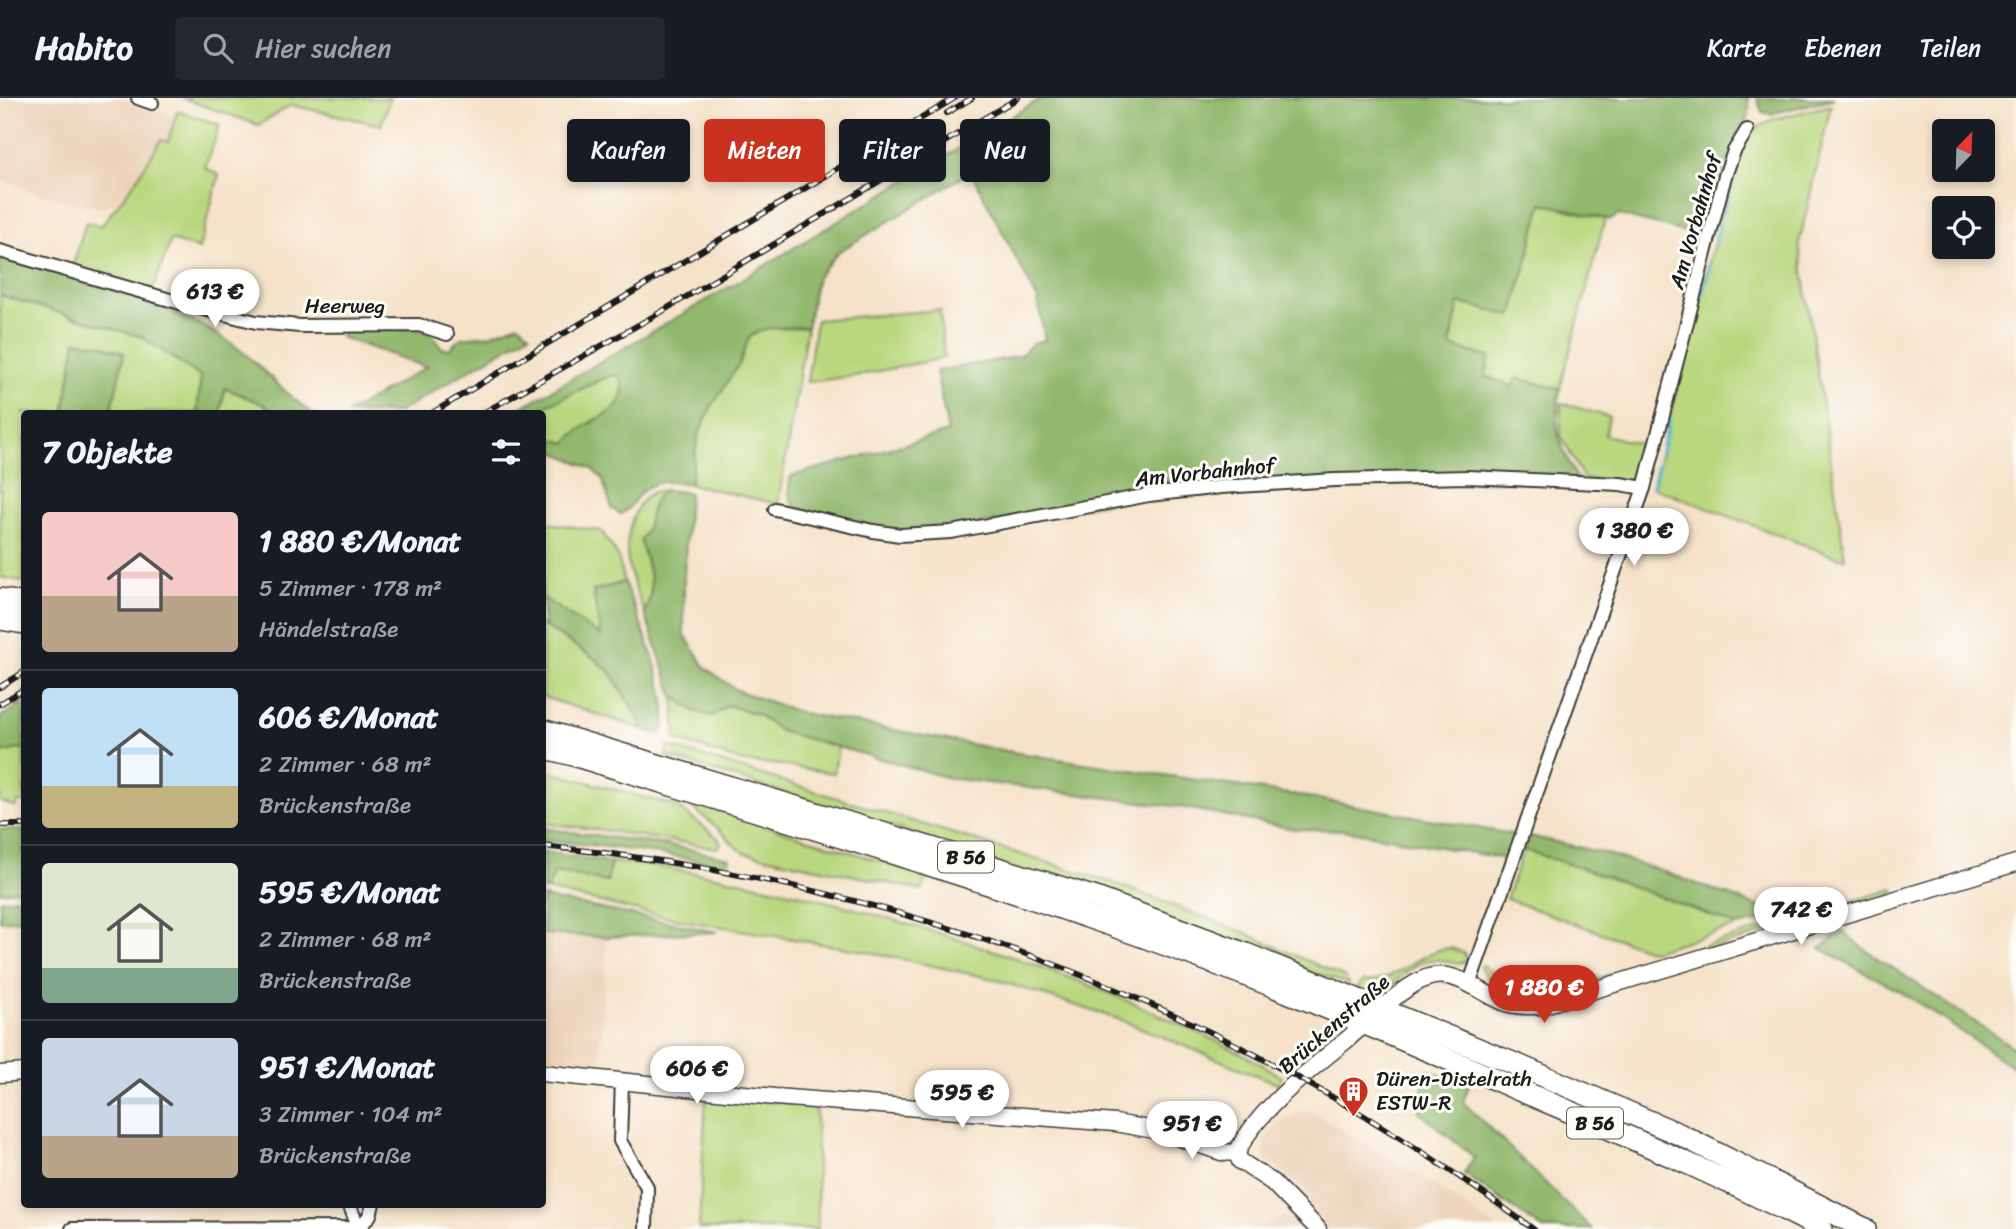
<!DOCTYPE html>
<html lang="de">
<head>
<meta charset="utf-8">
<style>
  body { margin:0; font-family:Sriracha,sans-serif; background:#242831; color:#f1f3f6; height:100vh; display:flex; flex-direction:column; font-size:26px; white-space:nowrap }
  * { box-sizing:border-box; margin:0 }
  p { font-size:23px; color:#9ea1a6 }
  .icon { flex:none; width:38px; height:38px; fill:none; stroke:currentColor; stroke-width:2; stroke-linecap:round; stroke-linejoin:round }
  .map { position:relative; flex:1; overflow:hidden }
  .panel { position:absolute; left:21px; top:312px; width:525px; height:798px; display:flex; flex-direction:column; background:#171b24; border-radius:7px; box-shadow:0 4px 10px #0003 }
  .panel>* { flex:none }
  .hud { position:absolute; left:567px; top:21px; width:665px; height:63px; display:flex; gap:14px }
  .needle { width:46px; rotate:23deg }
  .tools { position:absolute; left:1932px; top:21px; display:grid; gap:14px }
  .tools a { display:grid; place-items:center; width:63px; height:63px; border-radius:7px; background:#171b24; box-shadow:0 4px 10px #0003; font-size:35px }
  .price { position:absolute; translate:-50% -60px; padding:0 16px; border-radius:24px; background:#fff; color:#222; font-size:23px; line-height:46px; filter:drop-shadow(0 2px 4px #0008) }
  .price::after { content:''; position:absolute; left:50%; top:42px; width:21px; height:16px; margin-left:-10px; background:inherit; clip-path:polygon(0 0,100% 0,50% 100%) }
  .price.active { background:#c8321e; color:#fff }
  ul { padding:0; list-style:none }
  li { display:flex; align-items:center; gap:21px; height:175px; padding:0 21px }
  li+li { border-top:2px solid #363941 }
  li span { display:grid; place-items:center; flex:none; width:196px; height:140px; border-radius:7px; color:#555 }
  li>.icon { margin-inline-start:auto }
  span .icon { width:84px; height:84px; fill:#fffc; stroke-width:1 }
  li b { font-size:30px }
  h2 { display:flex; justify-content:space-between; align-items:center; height:84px; padding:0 21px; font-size:30px }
  .pill { padding:0 24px; border-radius:7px; background:#171b24; box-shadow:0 4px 10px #0003; font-size:24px; line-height:63px }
  .pill.active { background:#c8321e; color:#fff }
  header { display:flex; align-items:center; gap:42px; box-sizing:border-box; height:98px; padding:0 35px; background:#171b24; border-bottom:2px solid #363941 }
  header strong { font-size:33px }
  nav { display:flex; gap:38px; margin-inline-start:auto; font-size:24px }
  .search { width:490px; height:63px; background:#242831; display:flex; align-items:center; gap:18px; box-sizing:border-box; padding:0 24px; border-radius:7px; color:#9ea1a6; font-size:26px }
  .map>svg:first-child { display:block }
  .built { fill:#ecd2b9 }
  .green { fill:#b9d77e; stroke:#6a7a4d; stroke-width:2 }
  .forest { fill:#92b86d; stroke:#576a44; stroke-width:2 }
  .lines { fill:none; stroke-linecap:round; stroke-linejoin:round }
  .stream { stroke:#4eb5cd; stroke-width:3.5 }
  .minor-casing { stroke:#3d3a36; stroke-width:16 }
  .tertiary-casing { stroke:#3d3a36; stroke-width:19 }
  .primary-casing { stroke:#3d3a36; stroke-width:24 }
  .minor { stroke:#fff; stroke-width:12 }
  .tertiary { stroke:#fff; stroke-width:16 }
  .primary { stroke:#fff; stroke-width:21 }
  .rail-casing { stroke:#1c1c1c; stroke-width:6 }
  .rail { stroke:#fdfcf7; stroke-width:3.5; stroke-dasharray:10; stroke-linecap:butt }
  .labels { text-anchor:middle; stroke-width:6; stroke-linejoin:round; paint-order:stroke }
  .shield { fill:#fdfcf7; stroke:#605f5e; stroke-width:2 }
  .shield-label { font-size:19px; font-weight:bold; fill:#1c1c1c }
  .street-label { font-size:21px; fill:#1c1c1c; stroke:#fdfcf7 }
  .poi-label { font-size:21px; fill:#1c1c1c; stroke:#fdfcf7; text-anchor:start }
</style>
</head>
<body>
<header>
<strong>Habito</strong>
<div class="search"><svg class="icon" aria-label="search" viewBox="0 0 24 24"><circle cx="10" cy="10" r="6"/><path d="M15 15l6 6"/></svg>Hier suchen</div>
<nav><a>Karte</a><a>Ebenen</a><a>Teilen</a></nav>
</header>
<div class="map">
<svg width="2016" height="1131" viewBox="0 0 2016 1131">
  <rect width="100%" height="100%" fill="#fdfcf7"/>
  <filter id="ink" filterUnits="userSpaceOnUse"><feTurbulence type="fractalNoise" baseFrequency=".0143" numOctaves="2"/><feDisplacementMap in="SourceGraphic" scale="14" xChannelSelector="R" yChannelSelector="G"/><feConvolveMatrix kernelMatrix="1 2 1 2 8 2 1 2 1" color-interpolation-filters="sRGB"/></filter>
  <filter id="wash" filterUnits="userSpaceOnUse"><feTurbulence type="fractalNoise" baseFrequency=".00686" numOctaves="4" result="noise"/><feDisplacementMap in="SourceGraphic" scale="28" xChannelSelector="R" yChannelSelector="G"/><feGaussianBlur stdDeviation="1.57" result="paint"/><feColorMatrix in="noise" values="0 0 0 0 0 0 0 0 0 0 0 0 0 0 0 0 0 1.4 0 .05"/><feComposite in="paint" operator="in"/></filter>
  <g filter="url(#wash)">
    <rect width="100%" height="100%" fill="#f5e2c9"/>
    <g class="built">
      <polygon points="6,0 119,0 175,19 168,44 119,103 101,110 63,103 0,82 0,9"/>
      <polygon points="542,836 607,839 599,972 543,967"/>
      <polygon points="1306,1011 1428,1083 1498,1131 1256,1131 1287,1116 1309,1096 1267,1062 1263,1053 1264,1043 1270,1036 1283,1023"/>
    </g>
    <g class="green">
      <polygon points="182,0 390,0 381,27 291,7 258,27"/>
      <polygon points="1831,7 1799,145 1845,460 1839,460 1652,389 1729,85 1744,44 1755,31 1774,21"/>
      <polygon points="177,13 220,27 205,70 219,77 199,151 171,142 152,194 72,171 86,124 101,128 135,84 161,42 168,44"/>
      <polygon points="1542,105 1605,121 1560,291 1516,280 1514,289 1486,278 1489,259 1450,248 1459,204 1512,218"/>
      <polygon points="0,197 142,239 201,279 197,315 111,315 124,255 76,243 64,315 24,315 24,484 0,479"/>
      <polygon points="940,212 944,260 855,278 807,284 816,222"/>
      <polygon points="807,229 778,406 690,386 698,338 710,311 739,266 749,240 758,233 774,230"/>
      <polygon points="609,278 620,278 623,287 620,304 610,316 593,322 567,346 546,340 543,333 542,315 530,314"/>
      <polygon points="225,290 265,307 273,315 220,315"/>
      <polygon points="1561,305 1609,319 1605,337 1648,348 1639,380 1635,383 1584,381 1561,338"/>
      <path d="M665,392L662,393C655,407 650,419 647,434C642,461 660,489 644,514C630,477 618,451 636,413C643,399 650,393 665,392Z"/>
      <polygon points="542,424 601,433 618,458 624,484 593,493 601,539 543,500"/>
      <polygon points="542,527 595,561 611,575 645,632 543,599"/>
      <polygon points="674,599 695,613 712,618 728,607 759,617 780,633 838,649 834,675 772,666 744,664 676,642"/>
      <polygon points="668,648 1114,785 1243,834 1346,880 1348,886 875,723 666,658"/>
      <polygon points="24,650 24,704 17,704 16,709 0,704 0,655"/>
      <polygon points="543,672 676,708 718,740 721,745 717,750 602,732 543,725"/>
      <polygon points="683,702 928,778 922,792 746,755 737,750 719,731"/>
      <polygon points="1524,752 1591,773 1738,828 1652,853 1506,801"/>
      <path d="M611,764C709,772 807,796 901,824C992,850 1079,880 1164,919C1204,937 1246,955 1282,979L1278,986L1121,922L994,881L869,854L665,819L547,792L555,774L607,784Z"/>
      <path d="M1893,791L1895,793L1891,797L1546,900C1526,899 1487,890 1480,868L1483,867C1500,886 1524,899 1550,895Z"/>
      <path d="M1451,850L1464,855L1468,863C1455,868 1444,860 1430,862C1409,866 1397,886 1379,895L1365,894L1356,890L1364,883C1396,886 1418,852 1451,850Z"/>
      <polygon points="706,996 816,1008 818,1131 699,1131"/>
    </g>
    <g class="forest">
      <path d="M1042,0H1749V18L1737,36L1706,132L1697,137L1619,117L1610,122L1542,105L1512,218L1459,205L1450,248L1489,259L1486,279L1513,289L1516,280L1560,291C1553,338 1559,342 1578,383L1221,386L950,431L900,434L796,410C787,399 788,391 791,378L948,334L936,273L1020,258L1033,245L1045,242L1038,202L971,74L838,154L817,179L807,229L774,230L758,233L749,240L739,266L710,311L698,338L690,386C669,382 651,381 637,399C632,406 629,412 621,416L612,411L602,380L591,370L543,349V333L547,340L567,345C583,318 635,319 620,278H609L530,315H512L736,185Z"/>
      <polygon points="1757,0 1835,0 1770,16 1762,14"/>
      <path d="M0,159C78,182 162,199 231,245C260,265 282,295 312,315H273L265,307L225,290L220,315H197L201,279L142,239L0,197Z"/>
      <polygon points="519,226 530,236 397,315 348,315 426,269 340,239 343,231 418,230 433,238 442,250 449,251 461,240 489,237"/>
      <polygon points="76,243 102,247 124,255 111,315 64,315"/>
      <path d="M665,392L689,395L684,477V536L705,569L736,592L802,615L1018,655L1296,697L1517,737L1507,761L1344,732L1294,731L1181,709L949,680L780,633L759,617L728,607L712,618L695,613L674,599L644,514C658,491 647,466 640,442C654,427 645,404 665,392Z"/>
      <path d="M624,484C636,514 677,607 662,634L657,636L645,632L611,575L595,561L543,527V500L601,538L593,493Z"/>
      <polygon points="24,605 24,650 0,655 0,619"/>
      <path d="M542,730L668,747L730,760L727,768C666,756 605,747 543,743Z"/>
      <polygon points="0,731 24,732 24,791 0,794"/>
      <polygon points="1530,738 1607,756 1662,773 1784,818 1738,828 1591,773 1524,752"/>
      <polygon points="543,754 611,764 607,784 555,774 547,792 543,792"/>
      <polygon points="24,799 24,821 0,823 0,802"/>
      <polygon points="542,799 717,834 607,839 543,836"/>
      <polygon points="1843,833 1861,849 2016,951 2016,971 1910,899 1820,850"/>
      <polygon points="1426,972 1469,988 1463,1004 1592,1131 1543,1131 1464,1076 1474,1059 1419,1014"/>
    </g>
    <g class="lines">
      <g class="stream">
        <polyline points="1723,115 1743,50"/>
        <polyline points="1715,146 1720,126"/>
        <polyline points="1701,202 1710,168"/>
        <polyline points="1692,234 1698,212"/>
        <polyline points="1686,258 1688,249"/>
        <polyline points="1661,355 1670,318"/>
        <polyline points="1653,388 1659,363"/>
      </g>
    </g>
  </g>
  <g filter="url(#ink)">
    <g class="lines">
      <defs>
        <g id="minor">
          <polyline points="138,0 152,5"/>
          <polyline points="0,153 184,206 256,224 300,228 419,227 447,236"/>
          <polyline points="775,411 873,433 900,437 951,434 1149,397 1221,389 1335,382 1468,379 1620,386 1644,390"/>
          <polyline points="1469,887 1644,390 1725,78 1734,53 1747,32"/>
          <polyline points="622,982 620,1043 647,1089 646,1131"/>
          <polyline points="349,1106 359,1131"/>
          <polyline points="359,1130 370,1117 373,1106"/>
          <polyline points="72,1131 359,1130"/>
        </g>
        <g id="tertiary">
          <polyline points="542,975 775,999 1115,1025 1160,1033 1221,1054 1237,1055"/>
          <polyline points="0,976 24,974"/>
          <path d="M1237,1055C1255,1014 1310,972 1344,944C1366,926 1407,882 1434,878C1461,874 1484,898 1509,906C1519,909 1530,908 1541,908L2016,765"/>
          <polyline points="1237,1055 1240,1063 1272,1084 1318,1131"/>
        </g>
        <g id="primary">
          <polyline points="0,501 24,506"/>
          <polyline points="0,521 24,525"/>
          <polyline points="542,632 1096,800 1246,856 1520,968 1681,1037 1865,1131"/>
          <path d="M542,649L573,657C749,711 925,763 1099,823C1241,872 1379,931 1517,991C1620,1035 1724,1079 1822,1131"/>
        </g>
      </defs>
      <use href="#minor" class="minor-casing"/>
      <use href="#tertiary" class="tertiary-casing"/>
      <use href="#primary" class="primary-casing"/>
      <use href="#minor" class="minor"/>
      <use href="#tertiary" class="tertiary"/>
      <use href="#primary" class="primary"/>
      <defs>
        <g id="rail">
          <polyline points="947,15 972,0"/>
          <polyline points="432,315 955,0"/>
          <polyline points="483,315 661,214 1018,0"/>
          <polyline points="0,589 24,574"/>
          <polyline points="0,606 24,591"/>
          <polyline points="0,727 24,727"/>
          <path d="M542,748C911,784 1236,911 1533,1131"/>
        </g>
      </defs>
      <use href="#rail" class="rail-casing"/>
      <use href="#rail" class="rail"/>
    </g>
  </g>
  <defs>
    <symbol id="building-pin" viewBox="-11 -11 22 30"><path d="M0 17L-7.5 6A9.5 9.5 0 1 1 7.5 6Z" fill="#c8321e" stroke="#fdfcf7"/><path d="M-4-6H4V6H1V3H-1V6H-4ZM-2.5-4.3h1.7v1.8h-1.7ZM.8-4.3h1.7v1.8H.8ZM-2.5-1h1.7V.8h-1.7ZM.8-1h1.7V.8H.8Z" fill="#fff"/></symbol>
  </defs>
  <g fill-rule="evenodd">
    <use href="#building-pin" x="1336" y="976" width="35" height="47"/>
  </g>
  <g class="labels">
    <g class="shield">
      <rect x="938" y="743.5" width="56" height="31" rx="5"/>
      <rect x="1567" y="1009.5" width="56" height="31" rx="5"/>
    </g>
    <g class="shield-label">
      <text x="966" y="766">B 56</text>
      <text x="1595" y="1032">B 56</text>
    </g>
    <g class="street-label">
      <text transform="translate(1695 123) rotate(-74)" y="7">Am Vorbahnhof</text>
      <text x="345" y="215">Heerweg</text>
      <text transform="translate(1205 374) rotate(-6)" y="7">Am Vorbahnhof</text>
      <text transform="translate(1334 926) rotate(-41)" y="7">Brückenstraße</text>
    </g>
    <g class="poi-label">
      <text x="1376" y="988">Düren-Distelrath<tspan x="1376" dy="24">ESTW-R</tspan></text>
    </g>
  </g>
</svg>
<div class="tools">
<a><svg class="needle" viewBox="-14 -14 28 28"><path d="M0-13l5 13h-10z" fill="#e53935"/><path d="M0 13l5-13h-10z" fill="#9ea1a6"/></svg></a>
<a><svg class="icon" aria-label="locate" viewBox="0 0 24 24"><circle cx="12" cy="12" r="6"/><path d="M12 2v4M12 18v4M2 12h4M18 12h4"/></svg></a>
</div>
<b class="price" style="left:215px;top:231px">613 €</b>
<b class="price" style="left:1634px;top:470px">1 380 €</b>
<b class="price" style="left:1801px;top:849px">742 €</b>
<b class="price active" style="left:1544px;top:927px">1 880 €</b>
<b class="price" style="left:697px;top:1008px">606 €</b>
<b class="price" style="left:962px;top:1032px">595 €</b>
<b class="price" style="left:1192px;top:1063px">951 €</b>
<div class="hud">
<a class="pill">Kaufen</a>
<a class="pill active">Mieten</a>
<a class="pill">Filter</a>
<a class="pill">Neu</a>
</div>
<section class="panel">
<h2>7 Objekte<svg class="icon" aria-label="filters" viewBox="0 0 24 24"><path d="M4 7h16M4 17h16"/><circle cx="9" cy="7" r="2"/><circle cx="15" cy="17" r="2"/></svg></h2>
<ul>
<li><span style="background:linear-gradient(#f6c9c9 60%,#b9a48a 0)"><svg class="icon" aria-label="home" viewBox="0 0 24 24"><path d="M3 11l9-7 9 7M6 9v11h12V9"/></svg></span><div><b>1 880 €/Monat</b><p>5 Zimmer · 178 m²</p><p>Händelstraße</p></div></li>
<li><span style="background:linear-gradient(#bfe0f5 70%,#c2b280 0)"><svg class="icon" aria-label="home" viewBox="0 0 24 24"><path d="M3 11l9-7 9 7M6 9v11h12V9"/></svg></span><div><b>606 €/Monat</b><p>2 Zimmer · 68 m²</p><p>Brückenstraße</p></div></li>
<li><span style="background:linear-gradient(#dfe7d0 75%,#7fa58c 0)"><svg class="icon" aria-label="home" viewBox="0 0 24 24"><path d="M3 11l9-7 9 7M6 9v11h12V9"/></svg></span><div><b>595 €/Monat</b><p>2 Zimmer · 68 m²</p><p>Brückenstraße</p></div></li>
<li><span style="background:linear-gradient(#c9d6e8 70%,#b9a48a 0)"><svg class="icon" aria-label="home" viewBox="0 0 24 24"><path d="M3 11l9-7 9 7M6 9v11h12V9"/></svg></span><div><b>951 €/Monat</b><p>3 Zimmer · 104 m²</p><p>Brückenstraße</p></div></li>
</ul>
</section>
</div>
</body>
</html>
